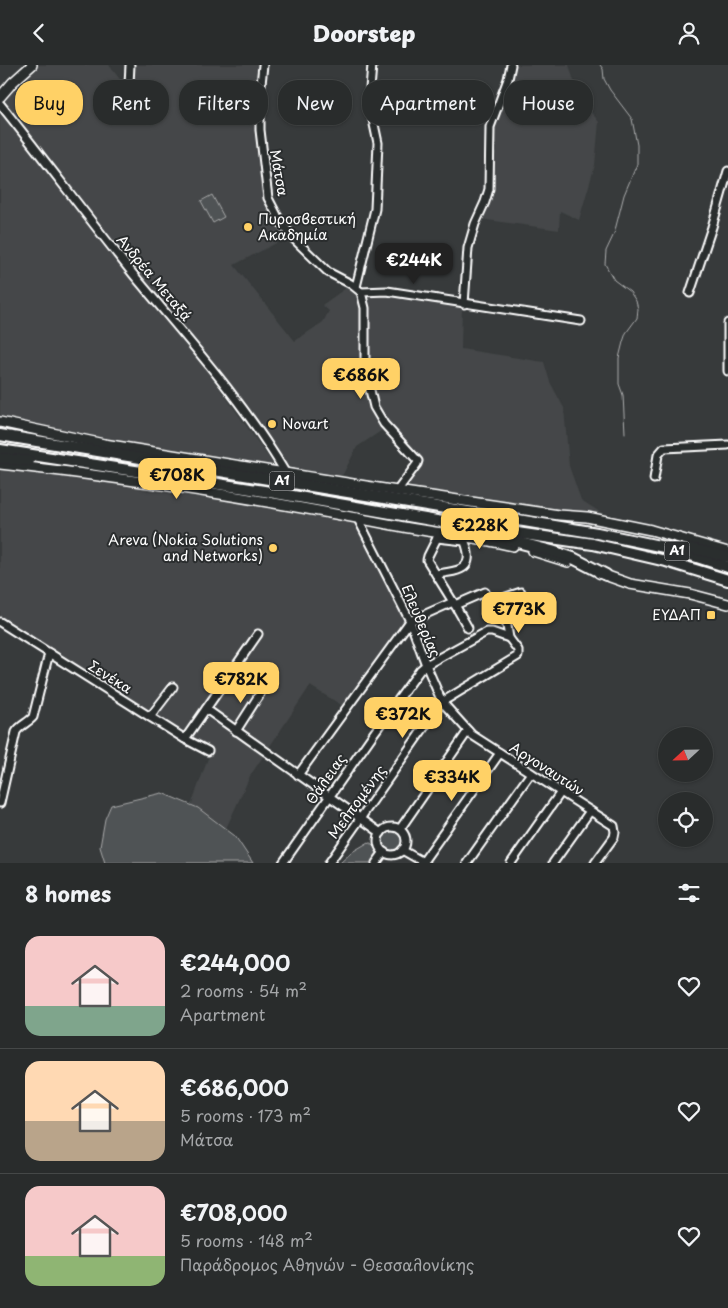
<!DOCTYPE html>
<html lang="en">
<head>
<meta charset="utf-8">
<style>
  body { margin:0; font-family:"Playpen Sans",sans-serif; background:#313434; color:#f1f3f6; height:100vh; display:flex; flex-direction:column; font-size:19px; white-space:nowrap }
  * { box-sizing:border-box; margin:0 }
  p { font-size:16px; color:#a5a7a9 }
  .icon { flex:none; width:28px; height:28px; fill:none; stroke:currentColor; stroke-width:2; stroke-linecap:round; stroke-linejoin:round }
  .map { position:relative; height:798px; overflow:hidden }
  .drawer { display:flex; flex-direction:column; background:#292c2c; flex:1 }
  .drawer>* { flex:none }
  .banner { position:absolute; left:15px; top:15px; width:699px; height:45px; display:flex; gap:10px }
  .needle { width:32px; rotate:248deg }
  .controls { position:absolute; left:658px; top:662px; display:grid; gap:10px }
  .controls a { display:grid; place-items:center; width:55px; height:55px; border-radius:50%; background:#292c2c; box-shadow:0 1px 4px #0004,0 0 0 1px #454848; font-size:25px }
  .price { position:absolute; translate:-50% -42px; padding:0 11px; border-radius:10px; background:#ffd166; color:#111; font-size:16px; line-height:32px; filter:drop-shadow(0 1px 2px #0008) }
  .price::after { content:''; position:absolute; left:50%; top:30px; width:15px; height:11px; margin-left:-8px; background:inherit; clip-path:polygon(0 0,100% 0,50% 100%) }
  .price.active { background:#222; color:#fff }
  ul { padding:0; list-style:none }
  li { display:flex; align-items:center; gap:15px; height:125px; padding:0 25px }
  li+li { border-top:1px solid #454848 }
  li span { display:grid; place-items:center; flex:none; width:140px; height:100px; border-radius:15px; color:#555 }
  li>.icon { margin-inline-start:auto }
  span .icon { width:60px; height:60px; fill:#fffc; stroke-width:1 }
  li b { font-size:21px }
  h2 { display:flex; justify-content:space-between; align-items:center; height:60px; padding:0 25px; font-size:21px }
  .pill { padding:0 18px; border-radius:20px; background:#292c2c; box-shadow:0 1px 4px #0004,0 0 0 1px #454848; font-size:18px; line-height:45px }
  .pill.active { background:#ffd166; color:#111 }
  header { display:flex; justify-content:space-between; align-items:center; height:65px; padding:0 25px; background:#292c2c; font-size:22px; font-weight:800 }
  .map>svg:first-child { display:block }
  .built { fill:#444748 }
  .green { fill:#505354; stroke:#a8a9aa }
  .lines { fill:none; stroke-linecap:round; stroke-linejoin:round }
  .stream { stroke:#adaeaf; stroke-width:1 }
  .minor-casing { stroke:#fff; stroke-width:11 }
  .major-casing { stroke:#fff; stroke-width:12 }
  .highway-casing { stroke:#fff; stroke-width:14 }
  .minor { stroke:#2a2d2e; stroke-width:7 }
  .major { stroke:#2a2d2e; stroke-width:9 }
  .highway { stroke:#2a2d2e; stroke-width:10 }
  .poi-dot { fill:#ffd166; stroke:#2a2d2e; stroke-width:2 }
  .labels { text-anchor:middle; stroke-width:4; stroke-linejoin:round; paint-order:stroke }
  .shield { fill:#2a2d2e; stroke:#bfc0c0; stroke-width:1 }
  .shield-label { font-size:12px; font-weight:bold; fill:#fff }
  .street-label { font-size:14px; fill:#fff; stroke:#2a2d2e }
  .poi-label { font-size:14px; fill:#fff; stroke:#2a2d2e; text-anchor:start }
</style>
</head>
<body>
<header><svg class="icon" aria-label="back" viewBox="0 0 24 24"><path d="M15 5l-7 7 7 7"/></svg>Doorstep<svg class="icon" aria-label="person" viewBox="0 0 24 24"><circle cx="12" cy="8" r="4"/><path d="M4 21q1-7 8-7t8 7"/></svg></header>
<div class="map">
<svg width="728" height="798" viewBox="0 0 728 798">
  <rect width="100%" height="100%" fill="#373a3b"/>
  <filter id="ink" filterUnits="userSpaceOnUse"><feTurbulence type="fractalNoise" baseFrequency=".02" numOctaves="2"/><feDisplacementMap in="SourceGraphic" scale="10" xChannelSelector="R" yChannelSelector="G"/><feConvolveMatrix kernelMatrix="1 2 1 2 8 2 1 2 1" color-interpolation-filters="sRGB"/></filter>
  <g filter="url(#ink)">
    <g class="built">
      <polygon points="37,0 109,0 122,17 131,18 132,0 260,0 257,25 256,57 264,129 288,172 234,200 295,276 323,257 329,246 322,240 350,220 358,229 362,241 362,302 373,345 384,364 357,382 342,411 293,404 284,398 249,346 109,175 2,38 1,33"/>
      <polygon points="515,0 569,0 579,32 599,57 595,100 579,155 560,146 559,165 480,154 489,137 494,60"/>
      <polygon points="0,44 57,116 113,191 199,294 274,400 92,372 0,351"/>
      <polygon points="381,230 395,230 462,241 461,284 544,297 550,317 564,343 569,401 581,435 603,449 558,445 404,423 404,421 419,401 385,359 376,341 366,299 368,231"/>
      <polygon points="0,402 195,429 362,456 414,555 348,644 310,621 250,711 223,770 189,746 211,685 181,670 0,553"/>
    </g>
    <g class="green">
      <polygon points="212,130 224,152 213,158 201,136"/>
      <polygon points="0,375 595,473 636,482 728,508 728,510 594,476 0,378"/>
      <polygon points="162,728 198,743 235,771 253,798 105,798 100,782 105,754 111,740"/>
      <circle cx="392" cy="776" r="11"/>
      <polygon points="369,777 380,785 373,798 340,798 352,787"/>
    </g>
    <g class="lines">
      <polyline class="stream" points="600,0 603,4 604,14 610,25 632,54 637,80 637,99 624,130 614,169 606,186 605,199 614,215 630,227 636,236 638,244 637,253 626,268 623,277 619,293 619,319 623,330 625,368"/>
      <defs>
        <g id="minor">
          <polyline points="263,0 260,29 260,65 268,133 280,156 295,175 328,207 351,219 361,227 365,243 365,304 374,342 384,359 418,396 417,399 397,426"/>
          <polyline points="129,19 130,0"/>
          <path d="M0,39C45,95 88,153 133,209C187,274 242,334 285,407"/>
          <polyline points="356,222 375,144 378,78 369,36 372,0"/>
          <polyline points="361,227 387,226 581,256"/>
          <polyline points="690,228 712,162 728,106"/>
          <polyline points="464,239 468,183 475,159 485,137 489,124 490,62 508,14 511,0"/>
          <polyline points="728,258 728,306"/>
          <polyline points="654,414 658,390 664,383 728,380"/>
          <polyline points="357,452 410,556 426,600 442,637 472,670 614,761 615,767 614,772 595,798"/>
          <polyline points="439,469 428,491 427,495 455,540"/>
          <path d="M436,509C451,507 471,507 468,488C467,483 467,480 464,476L437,473"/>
          <polyline points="0,557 185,674 208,686"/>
          <polyline points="468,563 455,540 485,527"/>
          <polyline points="206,644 381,768"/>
          <polyline points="150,652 173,622"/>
          <polyline points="236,666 263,624"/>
          <polyline points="185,674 258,569"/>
          <polyline points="298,710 410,556 453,537"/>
          <path d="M0,738L16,667C20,660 28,658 33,652L49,588"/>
          <circle cx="392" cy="776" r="14"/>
          <polyline points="400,764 468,666"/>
          <polyline points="402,785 425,798"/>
          <polyline points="283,798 374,668 420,605 426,600 486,567 492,567 509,573"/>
          <polyline points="329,798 442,637 518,591 518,585 509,573 503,536 506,532 521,527"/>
          <polyline points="376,798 384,787"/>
          <polyline points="422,798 500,688"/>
          <polyline points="467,798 531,708"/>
          <polyline points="511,798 561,727"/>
          <polyline points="553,798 590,746"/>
        </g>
        <g id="major">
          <polyline points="0,32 13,17 32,0"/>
          <polyline points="0,357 104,379 272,406 397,426 559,450 587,452 651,465 728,487"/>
          <path d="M0,399C132,413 264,435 393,460C433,468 474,471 513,481"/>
          <polyline points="533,486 568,497"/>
          <polyline points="599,508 630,519 690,529 728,539"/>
        </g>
        <g id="highway">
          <polyline points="0,370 597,468 669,483 728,502"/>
          <polyline points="0,385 264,426 454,459 593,479 666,496 728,515"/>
          <polyline points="0,393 29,396"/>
          <polyline points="490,470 552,486 573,493 606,510"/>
          <polyline points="690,483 728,492"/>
        </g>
      </defs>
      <use href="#minor" class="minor-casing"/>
      <use href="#major" class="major-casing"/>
      <use href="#highway" class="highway-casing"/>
      <use href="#minor" class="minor"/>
      <use href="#major" class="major"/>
      <use href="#highway" class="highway"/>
    </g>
  </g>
  <g class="poi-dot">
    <circle cx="248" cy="162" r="5"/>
    <circle cx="272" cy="359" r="5"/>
    <circle cx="273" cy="483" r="5"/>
    <rect x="706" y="545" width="10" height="10" rx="2.5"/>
  </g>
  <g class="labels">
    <g class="shield">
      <rect x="269.5" y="406.5" width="25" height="19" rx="4"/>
      <rect x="664.5" y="476.5" width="25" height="19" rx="4"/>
    </g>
    <g class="shield-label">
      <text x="282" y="420">Α1</text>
      <text x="677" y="490">Α1</text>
    </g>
    <g class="street-label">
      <text transform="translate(279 108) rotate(80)" y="5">Μάτσα</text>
      <text transform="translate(154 213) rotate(50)" y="5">Ανδρέα Μεταξά</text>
      <text transform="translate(421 556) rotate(67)" y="5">Ελευθερίας</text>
      <text transform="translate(110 612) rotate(32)" y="5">Σενέκα</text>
      <text transform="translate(547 704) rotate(33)" y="5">Αργοναυτών</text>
      <text transform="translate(326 714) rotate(-55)" y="5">Θάλειας</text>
      <text transform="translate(357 737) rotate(-54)" y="5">Μελπομένης</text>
    </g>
    <g class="poi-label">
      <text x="258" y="159">Πυροσβεστική<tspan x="258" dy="16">Ακαδημία</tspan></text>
      <text x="282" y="364">Novart</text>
      <text x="263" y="480" text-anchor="end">Areva (Nokia Solutions<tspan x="263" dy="16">and Networks)</tspan></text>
      <text x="701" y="555" text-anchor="end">ΕΥΔΑΠ</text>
    </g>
  </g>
</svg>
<div class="controls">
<a><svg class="needle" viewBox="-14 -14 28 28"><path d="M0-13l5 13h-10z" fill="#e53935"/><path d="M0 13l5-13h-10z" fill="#a5a7a9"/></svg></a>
<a><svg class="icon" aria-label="locate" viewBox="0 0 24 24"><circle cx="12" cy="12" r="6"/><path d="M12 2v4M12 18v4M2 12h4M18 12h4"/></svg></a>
</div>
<b class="price active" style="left:414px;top:220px">€244K</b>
<b class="price" style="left:361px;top:335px">€686K</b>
<b class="price" style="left:177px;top:435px">€708K</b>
<b class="price" style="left:480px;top:485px">€228K</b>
<b class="price" style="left:519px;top:569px">€773K</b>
<b class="price" style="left:241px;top:639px">€782K</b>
<b class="price" style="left:403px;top:674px">€372K</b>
<b class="price" style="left:452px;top:737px">€334K</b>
<div class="banner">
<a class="pill active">Buy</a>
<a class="pill">Rent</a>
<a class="pill">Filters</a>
<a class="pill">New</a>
<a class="pill">Apartment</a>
<a class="pill">House</a>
</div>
</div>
<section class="drawer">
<h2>8 homes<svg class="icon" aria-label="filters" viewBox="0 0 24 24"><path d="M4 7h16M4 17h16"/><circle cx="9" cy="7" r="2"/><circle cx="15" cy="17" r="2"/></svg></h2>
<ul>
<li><span style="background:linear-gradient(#f6c9c9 70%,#7fa58c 0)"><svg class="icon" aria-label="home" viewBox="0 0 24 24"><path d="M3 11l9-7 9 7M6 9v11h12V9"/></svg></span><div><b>€244,000</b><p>2 rooms · 54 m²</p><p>Apartment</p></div><svg class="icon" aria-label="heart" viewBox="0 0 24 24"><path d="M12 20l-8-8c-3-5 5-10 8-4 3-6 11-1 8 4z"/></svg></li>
<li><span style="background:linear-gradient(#ffd9b3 60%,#b9a48a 0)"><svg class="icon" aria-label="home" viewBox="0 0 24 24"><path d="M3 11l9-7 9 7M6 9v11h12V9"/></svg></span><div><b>€686,000</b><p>5 rooms · 173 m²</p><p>Μάτσα</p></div><svg class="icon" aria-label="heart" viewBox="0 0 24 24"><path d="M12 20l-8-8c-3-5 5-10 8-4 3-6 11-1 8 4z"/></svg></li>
<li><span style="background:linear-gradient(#f6c9c9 70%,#8fb573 0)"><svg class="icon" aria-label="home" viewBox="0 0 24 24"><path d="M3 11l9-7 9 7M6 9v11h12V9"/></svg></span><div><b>€708,000</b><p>5 rooms · 148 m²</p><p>Παράδρομος Αθηνών - Θεσσαλονίκης</p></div><svg class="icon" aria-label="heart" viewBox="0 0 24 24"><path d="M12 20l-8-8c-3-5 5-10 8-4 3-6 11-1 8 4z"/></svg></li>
</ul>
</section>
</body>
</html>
